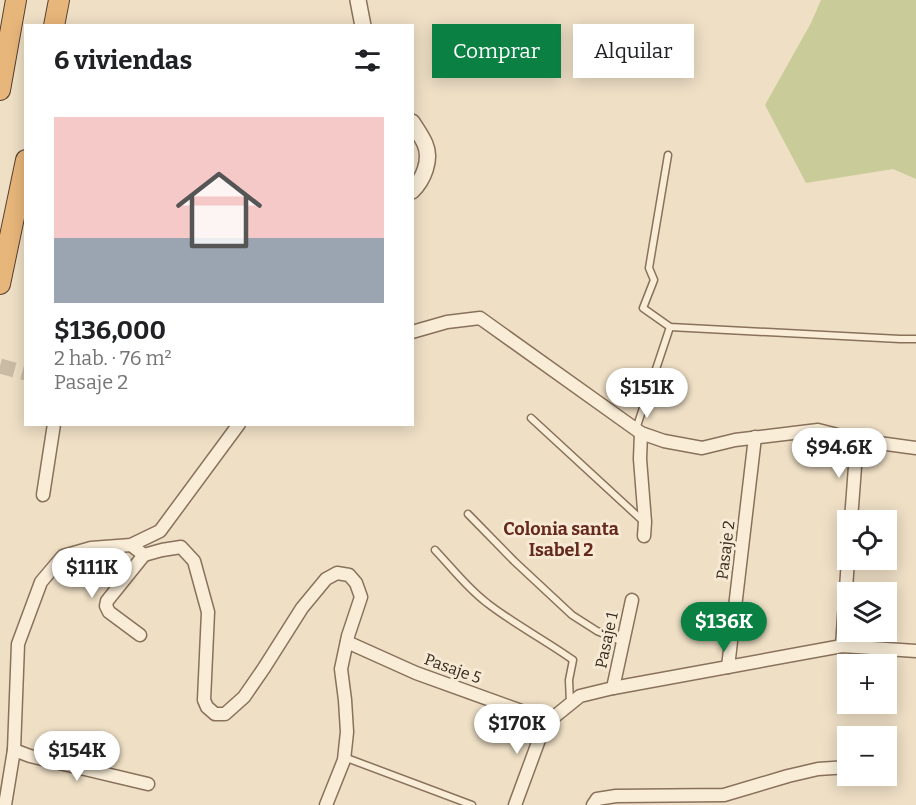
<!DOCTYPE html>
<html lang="es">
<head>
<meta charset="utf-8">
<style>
  body { margin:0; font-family:Bitter,serif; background:#f2f2f2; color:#202124; height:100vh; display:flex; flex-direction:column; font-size:22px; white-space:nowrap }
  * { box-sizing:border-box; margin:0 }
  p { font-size:20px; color:#757577 }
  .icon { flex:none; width:33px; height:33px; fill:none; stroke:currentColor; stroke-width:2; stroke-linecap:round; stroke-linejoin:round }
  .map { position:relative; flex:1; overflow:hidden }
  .sheet { position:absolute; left:24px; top:24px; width:390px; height:402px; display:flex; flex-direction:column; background:#fff; border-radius:0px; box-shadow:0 3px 15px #0003 }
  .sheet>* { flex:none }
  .top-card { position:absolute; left:432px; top:24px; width:393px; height:54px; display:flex; gap:12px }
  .controls { position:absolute; left:837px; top:510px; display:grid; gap:12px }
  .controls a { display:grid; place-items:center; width:60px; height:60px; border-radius:0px; background:#fff; box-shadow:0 3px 15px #0003; font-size:30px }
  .price { position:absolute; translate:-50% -51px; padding:0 14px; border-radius:21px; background:#fff; color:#222; font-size:20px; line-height:39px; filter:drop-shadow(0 2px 3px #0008) }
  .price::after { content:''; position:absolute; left:50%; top:36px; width:18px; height:14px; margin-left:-9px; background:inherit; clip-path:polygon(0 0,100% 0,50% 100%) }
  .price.selected { background:#0b8043; color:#fff }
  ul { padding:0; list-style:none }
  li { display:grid; align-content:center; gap:12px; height:318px; padding:0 30px }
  li span { display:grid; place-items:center; height:186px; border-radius:0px; color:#555 }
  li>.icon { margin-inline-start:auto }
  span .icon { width:108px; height:108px; fill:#fffc; stroke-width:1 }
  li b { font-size:26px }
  h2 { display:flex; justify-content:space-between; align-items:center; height:72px; padding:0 30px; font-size:26px }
  .pill { padding:0 21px; border-radius:0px; background:#fff; box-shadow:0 3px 15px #0003; font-size:21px; line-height:54px }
  .pill.selected { background:#0b8043; color:#fff }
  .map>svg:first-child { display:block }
  .green { fill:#c9cc98 }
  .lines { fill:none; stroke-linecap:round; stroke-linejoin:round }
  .tertiary-tunnel { stroke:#cabba4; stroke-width:15; stroke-dasharray:15 8; stroke-linecap:butt }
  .service-casing { stroke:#89715b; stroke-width:9 }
  .minor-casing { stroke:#89715b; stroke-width:15 }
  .tertiary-casing { stroke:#89715b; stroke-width:18 }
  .trunk-casing { stroke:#573f2f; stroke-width:22 }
  .service { stroke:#f9edd8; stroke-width:6 }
  .minor { stroke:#f9edd8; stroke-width:12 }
  .tertiary { stroke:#f9edd8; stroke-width:15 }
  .trunk { stroke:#e7b67a; stroke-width:20 }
  .labels { text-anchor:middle; stroke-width:6; stroke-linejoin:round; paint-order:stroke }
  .street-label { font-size:16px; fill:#392a1f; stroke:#f6ead4 }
  .neighbourhood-label { font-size:18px; font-weight:bold; fill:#66291e; stroke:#f6ead4 }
</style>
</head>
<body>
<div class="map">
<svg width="916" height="805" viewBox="0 0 916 805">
  <rect width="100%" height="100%" fill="#eedfc5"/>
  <polygon class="green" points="821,0 916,0 916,179 893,169 806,183 765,105 811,23"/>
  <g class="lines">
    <polyline class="tertiary-tunnel" points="0,366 26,373"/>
    <defs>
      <g id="service">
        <polyline points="668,155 649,268 654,280 643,308 670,327 900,339 916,339"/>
        <polyline points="531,418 644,522"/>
        <polyline points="636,429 670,327"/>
        <polyline points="468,514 514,561 572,615 597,631 623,642"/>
        <path d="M435,550C452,568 468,589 487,603C514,624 545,640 573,660L569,680L570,703"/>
        <polyline points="344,757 472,805"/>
      </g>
      <g id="minor">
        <polyline points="412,332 447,322 480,318 641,433 664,441 702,448 735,440 818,430 857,440 916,448"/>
        <polyline points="641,433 640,459 645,522 644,536"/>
        <polyline points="43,495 54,424"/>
        <polyline points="851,520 857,440"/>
        <polyline points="131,545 144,555 162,550 181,547 194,561 208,612 204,700 207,707 215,714 225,714 244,697 264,668 302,608 326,579 337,573 349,575 356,583 361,597 348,636 341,669 345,700 347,732 344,760 326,805"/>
        <polyline points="140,635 109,612 106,606 107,601 144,555"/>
        <polyline points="347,642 416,673 549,721"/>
        <polyline points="842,646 848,560"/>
        <polyline points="728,667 755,437"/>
        <polyline points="613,688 632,600"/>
        <polyline points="14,750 30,756 148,784"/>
        <polyline points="5,805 14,750 18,644 41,582 63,556 91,548 131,545 160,531 239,424"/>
        <polyline points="515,805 543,729 549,721 580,696 613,688 842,646 916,651"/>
        <polyline points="593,805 597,799 616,796 724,795 788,776 818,769 848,767"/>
      </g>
      <g id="tertiary">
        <polyline points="358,0 363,26"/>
        <path d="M412,122C417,130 422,137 425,144C432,160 423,180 412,191"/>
      </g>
      <g id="trunk">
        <polyline points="54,26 59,0"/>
        <polyline points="0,90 16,0"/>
        <polyline points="0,284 26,160"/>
      </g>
    </defs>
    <use href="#service" class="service-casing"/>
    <use href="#minor" class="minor-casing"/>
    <use href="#tertiary" class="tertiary-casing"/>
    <use href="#trunk" class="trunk-casing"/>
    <use href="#service" class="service"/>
    <use href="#minor" class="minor"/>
    <use href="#tertiary" class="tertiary"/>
    <use href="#trunk" class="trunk"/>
  </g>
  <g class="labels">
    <g class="street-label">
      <text transform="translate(725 550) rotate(-83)" y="6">Pasaje 2</text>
      <text transform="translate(606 640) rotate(-78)" y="6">Pasaje 1</text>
      <text transform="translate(453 668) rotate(20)" y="6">Pasaje 5</text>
    </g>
    <g class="neighbourhood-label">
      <text x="561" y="535">Colonia santa<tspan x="561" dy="21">Isabel 2</tspan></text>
    </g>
  </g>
</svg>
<div class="controls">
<a><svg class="icon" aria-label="locate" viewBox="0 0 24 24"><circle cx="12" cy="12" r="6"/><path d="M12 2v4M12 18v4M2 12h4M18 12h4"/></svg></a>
<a><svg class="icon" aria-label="layers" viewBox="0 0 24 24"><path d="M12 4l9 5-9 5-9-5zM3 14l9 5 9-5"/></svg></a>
<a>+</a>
<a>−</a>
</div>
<b class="price" style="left:647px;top:419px">$151K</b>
<b class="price" style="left:839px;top:479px">$94.6K</b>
<b class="price" style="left:92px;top:599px">$111K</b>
<b class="price selected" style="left:724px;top:653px">$136K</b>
<b class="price" style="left:517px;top:755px">$170K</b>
<b class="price" style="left:77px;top:782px">$154K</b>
<div class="top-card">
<a class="pill selected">Comprar</a>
<a class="pill">Alquilar</a>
</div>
<section class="sheet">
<h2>6 viviendas<svg class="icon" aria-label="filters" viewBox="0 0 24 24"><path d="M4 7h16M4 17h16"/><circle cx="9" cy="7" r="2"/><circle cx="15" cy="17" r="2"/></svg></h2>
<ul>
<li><span style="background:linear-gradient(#f6c9c9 65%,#9aa5b1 0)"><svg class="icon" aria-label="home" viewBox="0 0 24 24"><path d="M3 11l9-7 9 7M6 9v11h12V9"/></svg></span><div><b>$136,000</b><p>2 hab. · 76 m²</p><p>Pasaje 2</p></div></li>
</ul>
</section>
</div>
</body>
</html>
